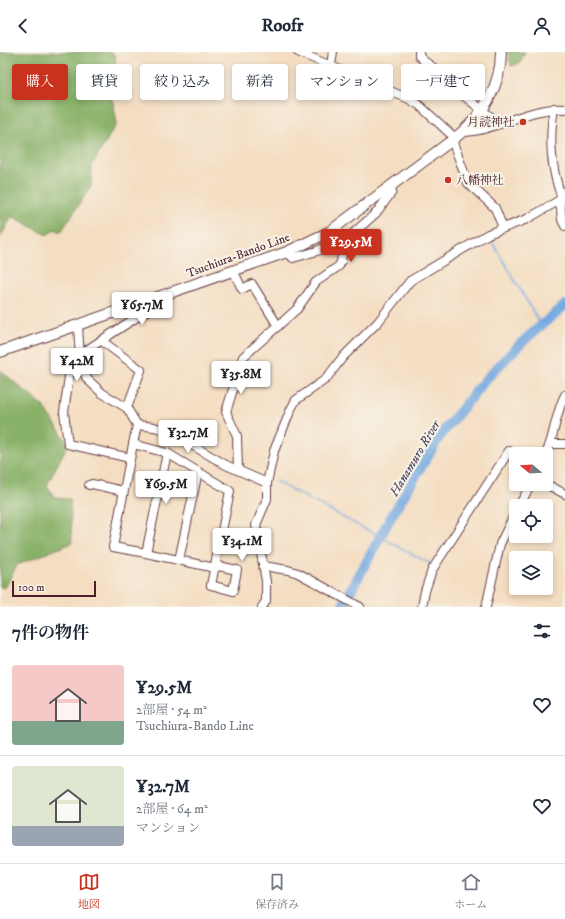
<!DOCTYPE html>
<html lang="ja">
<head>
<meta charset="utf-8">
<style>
  body { margin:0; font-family:"IM FELL DW Pica","Noto Serif JP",serif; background:#f2f2f3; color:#1f2937; height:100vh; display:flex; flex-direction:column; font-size:15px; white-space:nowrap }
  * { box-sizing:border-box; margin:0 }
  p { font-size:13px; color:#747a83 }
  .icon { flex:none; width:22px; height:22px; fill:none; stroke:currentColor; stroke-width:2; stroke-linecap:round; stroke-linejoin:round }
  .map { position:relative; height:555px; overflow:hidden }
  .details { display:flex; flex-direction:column; background:#fff; flex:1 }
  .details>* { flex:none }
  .guide { position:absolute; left:12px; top:12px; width:541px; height:36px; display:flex; gap:8px }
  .needle { width:26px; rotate:288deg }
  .tools { position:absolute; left:509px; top:395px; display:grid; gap:8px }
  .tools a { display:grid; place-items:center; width:44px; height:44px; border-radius:4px; background:#fff; box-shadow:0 2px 6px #0003; font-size:20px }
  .scale { position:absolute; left:12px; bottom:10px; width:84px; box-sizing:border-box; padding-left:4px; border:2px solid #4a1f2b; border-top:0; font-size:11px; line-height:14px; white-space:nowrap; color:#4a1f2b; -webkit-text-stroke:3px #f7f3e8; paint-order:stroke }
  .price { position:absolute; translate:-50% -34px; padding:0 9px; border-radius:4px; background:#fff; color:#222; font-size:13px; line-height:26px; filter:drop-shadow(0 1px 2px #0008) }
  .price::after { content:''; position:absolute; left:50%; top:24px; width:12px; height:9px; margin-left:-6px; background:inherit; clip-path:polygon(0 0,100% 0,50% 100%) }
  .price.current { background:#c8321e; color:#fff }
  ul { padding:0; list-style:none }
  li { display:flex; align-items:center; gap:12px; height:100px; padding:0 12px }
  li+li { border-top:1px solid #e0e1e3 }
  li span { display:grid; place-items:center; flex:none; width:112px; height:80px; border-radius:4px; color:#555 }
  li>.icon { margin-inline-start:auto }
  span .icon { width:48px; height:48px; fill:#fffc; stroke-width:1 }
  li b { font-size:17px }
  h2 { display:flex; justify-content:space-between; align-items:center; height:48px; padding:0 12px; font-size:17px }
  .tag { padding:0 14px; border-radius:4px; background:#fff; box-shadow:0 2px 6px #0003; font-size:14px; line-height:36px }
  .tag.current { background:#c8321e; color:#fff }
  header { display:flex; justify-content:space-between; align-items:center; height:52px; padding:0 12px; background:#fff; font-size:18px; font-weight:800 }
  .dock { display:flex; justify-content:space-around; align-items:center; height:56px; border-top:1px solid #e0e1e3; background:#fff; font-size:11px; color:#747a83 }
  .dock a { display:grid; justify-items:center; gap:2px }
  .dock .current { color:#c8321e }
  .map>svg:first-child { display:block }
  .forest { fill:#88b168; stroke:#69684a }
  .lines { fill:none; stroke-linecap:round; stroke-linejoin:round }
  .stream { stroke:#73a8e0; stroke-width:1.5 }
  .river { stroke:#73a8e0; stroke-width:10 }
  .minor-casing { stroke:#643c42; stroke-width:10 }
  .major-casing { stroke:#643c42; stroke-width:12 }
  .minor { stroke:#fff; stroke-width:8 }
  .major { stroke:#fff; stroke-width:10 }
  .poi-dot { fill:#c8321e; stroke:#f7f3e8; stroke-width:1.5 }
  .labels { text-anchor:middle; stroke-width:4; stroke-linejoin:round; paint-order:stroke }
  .poi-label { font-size:12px; fill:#4a1f2b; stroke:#f7f3e8; text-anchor:end }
  .street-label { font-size:12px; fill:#4a1f2b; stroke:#f7f3e8 }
  .water-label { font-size:13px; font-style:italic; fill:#584f6a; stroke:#f7f3e8 }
</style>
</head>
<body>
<header><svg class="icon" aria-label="back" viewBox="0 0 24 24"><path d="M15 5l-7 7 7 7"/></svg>Roofr<svg class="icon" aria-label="person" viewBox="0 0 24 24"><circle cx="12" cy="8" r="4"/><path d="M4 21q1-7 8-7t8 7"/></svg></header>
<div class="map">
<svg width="565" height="555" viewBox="0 0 565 555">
  <rect width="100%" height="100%" fill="#f7f3e8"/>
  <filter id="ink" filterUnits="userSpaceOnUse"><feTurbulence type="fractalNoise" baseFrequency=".025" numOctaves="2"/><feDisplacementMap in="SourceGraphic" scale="8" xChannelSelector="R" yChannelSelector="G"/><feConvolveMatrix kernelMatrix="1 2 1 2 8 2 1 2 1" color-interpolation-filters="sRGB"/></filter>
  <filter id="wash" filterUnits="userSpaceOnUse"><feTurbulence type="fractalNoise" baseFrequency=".012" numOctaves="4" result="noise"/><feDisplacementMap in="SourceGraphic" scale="16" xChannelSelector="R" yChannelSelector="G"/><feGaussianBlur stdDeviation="0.9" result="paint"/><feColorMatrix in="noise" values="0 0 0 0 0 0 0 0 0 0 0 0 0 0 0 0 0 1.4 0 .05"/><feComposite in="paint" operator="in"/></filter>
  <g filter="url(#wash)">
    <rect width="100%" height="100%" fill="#f4ddc1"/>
    <g class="forest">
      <polygon points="0,0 110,0 115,4 116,18 110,36 117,71 92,113 91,134 61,180 55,177 47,183 12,164 0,186"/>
      <polygon points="508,0 525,0 520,11 511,14"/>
      <polygon points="0,318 44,355 68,392 47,433 55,446 70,447 72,491 17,513 5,536 0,535"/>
    </g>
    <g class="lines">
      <g class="stream">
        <polyline points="490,186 541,273"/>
        <polyline points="275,429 433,513"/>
      </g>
      <polyline class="river" points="342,555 391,465 440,384 486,327 521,291 565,253"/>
    </g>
  </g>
  <g filter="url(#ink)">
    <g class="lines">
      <defs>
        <g id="minor">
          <polyline points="298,0 409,47 419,53 455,86"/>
          <polyline points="419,0 419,4 424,9 440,20 452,30 459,40 500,72"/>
          <polyline points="331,13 333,0"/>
          <path d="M554,56C549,86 551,118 562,146"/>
          <path d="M462,80C498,79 529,54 565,57"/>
          <polyline points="452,88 468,131 495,156 503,176"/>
          <polyline points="560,147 562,168 565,174"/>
          <polyline points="287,200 293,206 317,199 348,186"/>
          <polyline points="234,220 242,237 252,232 278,274"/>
          <polyline points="78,273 80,310 87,327 102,341 127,356 137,373 133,392"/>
          <polyline points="102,289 141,318 127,356"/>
          <polyline points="137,373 154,375 175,381 190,392 226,413 267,431"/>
          <polyline points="550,392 565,392"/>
          <path d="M546,402C555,383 555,362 565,343"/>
          <polyline points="130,406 68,392 64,360 70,317 72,309 79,303 160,250 161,244"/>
          <polyline points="238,418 237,384 226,360 243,305 297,257 316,230 339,214 341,210 343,194 348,186 376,161 392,140 391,133"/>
          <polyline points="546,432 565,442"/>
          <polyline points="89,433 92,432 123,439"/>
          <polyline points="519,454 531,432"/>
          <polyline points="146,501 215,516 219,514 237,518 233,539 211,533 230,439 167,401 133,392 113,495 146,501"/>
          <polyline points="146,501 167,401"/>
          <polyline points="179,508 198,420"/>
          <polyline points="263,514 288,518 298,521 360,555"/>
          <polyline points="262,555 266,549 266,529 256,473 267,447 267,431 274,399 291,357 296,348 326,327 342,306 378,270 410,229 488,182 527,167 565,145"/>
          <polyline points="422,555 425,539 432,518 509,399 516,409"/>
          <polyline points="486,555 500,492 516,459"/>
        </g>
        <path id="major" d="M0,300L287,200L329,180L455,86C482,65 501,35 501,0"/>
      </defs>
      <use href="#minor" class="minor-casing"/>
      <use href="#major" class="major-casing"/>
      <use href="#minor" class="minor"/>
      <use href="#major" class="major"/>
    </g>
  </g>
  <g class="poi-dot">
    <circle cx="523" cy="70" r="4"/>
    <circle cx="448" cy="128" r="4"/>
  </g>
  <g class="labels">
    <g class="poi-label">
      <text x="515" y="74">月読神社</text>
      <text x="456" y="132" text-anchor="start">八幡神社</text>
    </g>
    <g class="street-label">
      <text transform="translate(238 203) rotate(-20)" y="4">Tsuchiura-Bando Line</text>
    </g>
    <g class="water-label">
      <text transform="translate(414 406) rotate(-59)" y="5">Hanamuro River</text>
    </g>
  </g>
</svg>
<div class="tools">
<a><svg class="needle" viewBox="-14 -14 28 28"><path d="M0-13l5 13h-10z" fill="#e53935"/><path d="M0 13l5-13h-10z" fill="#747a83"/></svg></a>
<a><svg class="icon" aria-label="locate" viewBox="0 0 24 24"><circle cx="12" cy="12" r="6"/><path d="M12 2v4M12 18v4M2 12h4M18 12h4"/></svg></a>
<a><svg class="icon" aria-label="layers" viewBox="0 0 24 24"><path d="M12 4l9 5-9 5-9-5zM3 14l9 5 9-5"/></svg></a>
</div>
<div class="scale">100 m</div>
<b class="price current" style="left:351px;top:211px">¥29.5M</b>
<b class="price" style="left:142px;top:274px">¥65.7M</b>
<b class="price" style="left:77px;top:330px">¥42M</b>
<b class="price" style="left:241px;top:343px">¥35.8M</b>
<b class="price" style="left:188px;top:402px">¥32.7M</b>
<b class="price" style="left:166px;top:453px">¥69.5M</b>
<b class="price" style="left:242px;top:510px">¥34.1M</b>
<div class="guide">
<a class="tag current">購入</a>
<a class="tag">賃貸</a>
<a class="tag">絞り込み</a>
<a class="tag">新着</a>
<a class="tag">マンション</a>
<a class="tag">一戸建て</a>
</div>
</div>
<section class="details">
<h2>7件の物件<svg class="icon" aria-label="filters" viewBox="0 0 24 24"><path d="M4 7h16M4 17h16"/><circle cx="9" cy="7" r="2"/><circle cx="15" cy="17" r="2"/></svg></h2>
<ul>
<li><span style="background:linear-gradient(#f6c9c9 70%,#7fa58c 0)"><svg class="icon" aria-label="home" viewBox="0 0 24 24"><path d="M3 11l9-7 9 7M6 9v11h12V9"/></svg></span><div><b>¥29.5M</b><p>2部屋 · 54 m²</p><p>Tsuchiura-Bando Line</p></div><svg class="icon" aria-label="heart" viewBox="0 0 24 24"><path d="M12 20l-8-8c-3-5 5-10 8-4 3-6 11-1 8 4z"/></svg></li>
<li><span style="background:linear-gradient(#dfe7d0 75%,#9aa5b1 0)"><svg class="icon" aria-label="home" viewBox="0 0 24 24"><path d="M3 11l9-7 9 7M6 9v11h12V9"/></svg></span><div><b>¥32.7M</b><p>2部屋 · 64 m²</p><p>マンション</p></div><svg class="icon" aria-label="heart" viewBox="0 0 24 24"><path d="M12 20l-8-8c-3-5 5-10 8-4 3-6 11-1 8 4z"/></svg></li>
</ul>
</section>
<nav class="dock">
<a class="current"><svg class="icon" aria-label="map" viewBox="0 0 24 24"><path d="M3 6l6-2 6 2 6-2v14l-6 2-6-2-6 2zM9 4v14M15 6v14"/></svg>地図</a>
<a><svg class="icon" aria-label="saved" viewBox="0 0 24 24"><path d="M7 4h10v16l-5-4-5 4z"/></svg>保存済み</a>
<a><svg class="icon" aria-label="home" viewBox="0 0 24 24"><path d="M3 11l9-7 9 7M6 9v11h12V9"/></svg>ホーム</a>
</nav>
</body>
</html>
